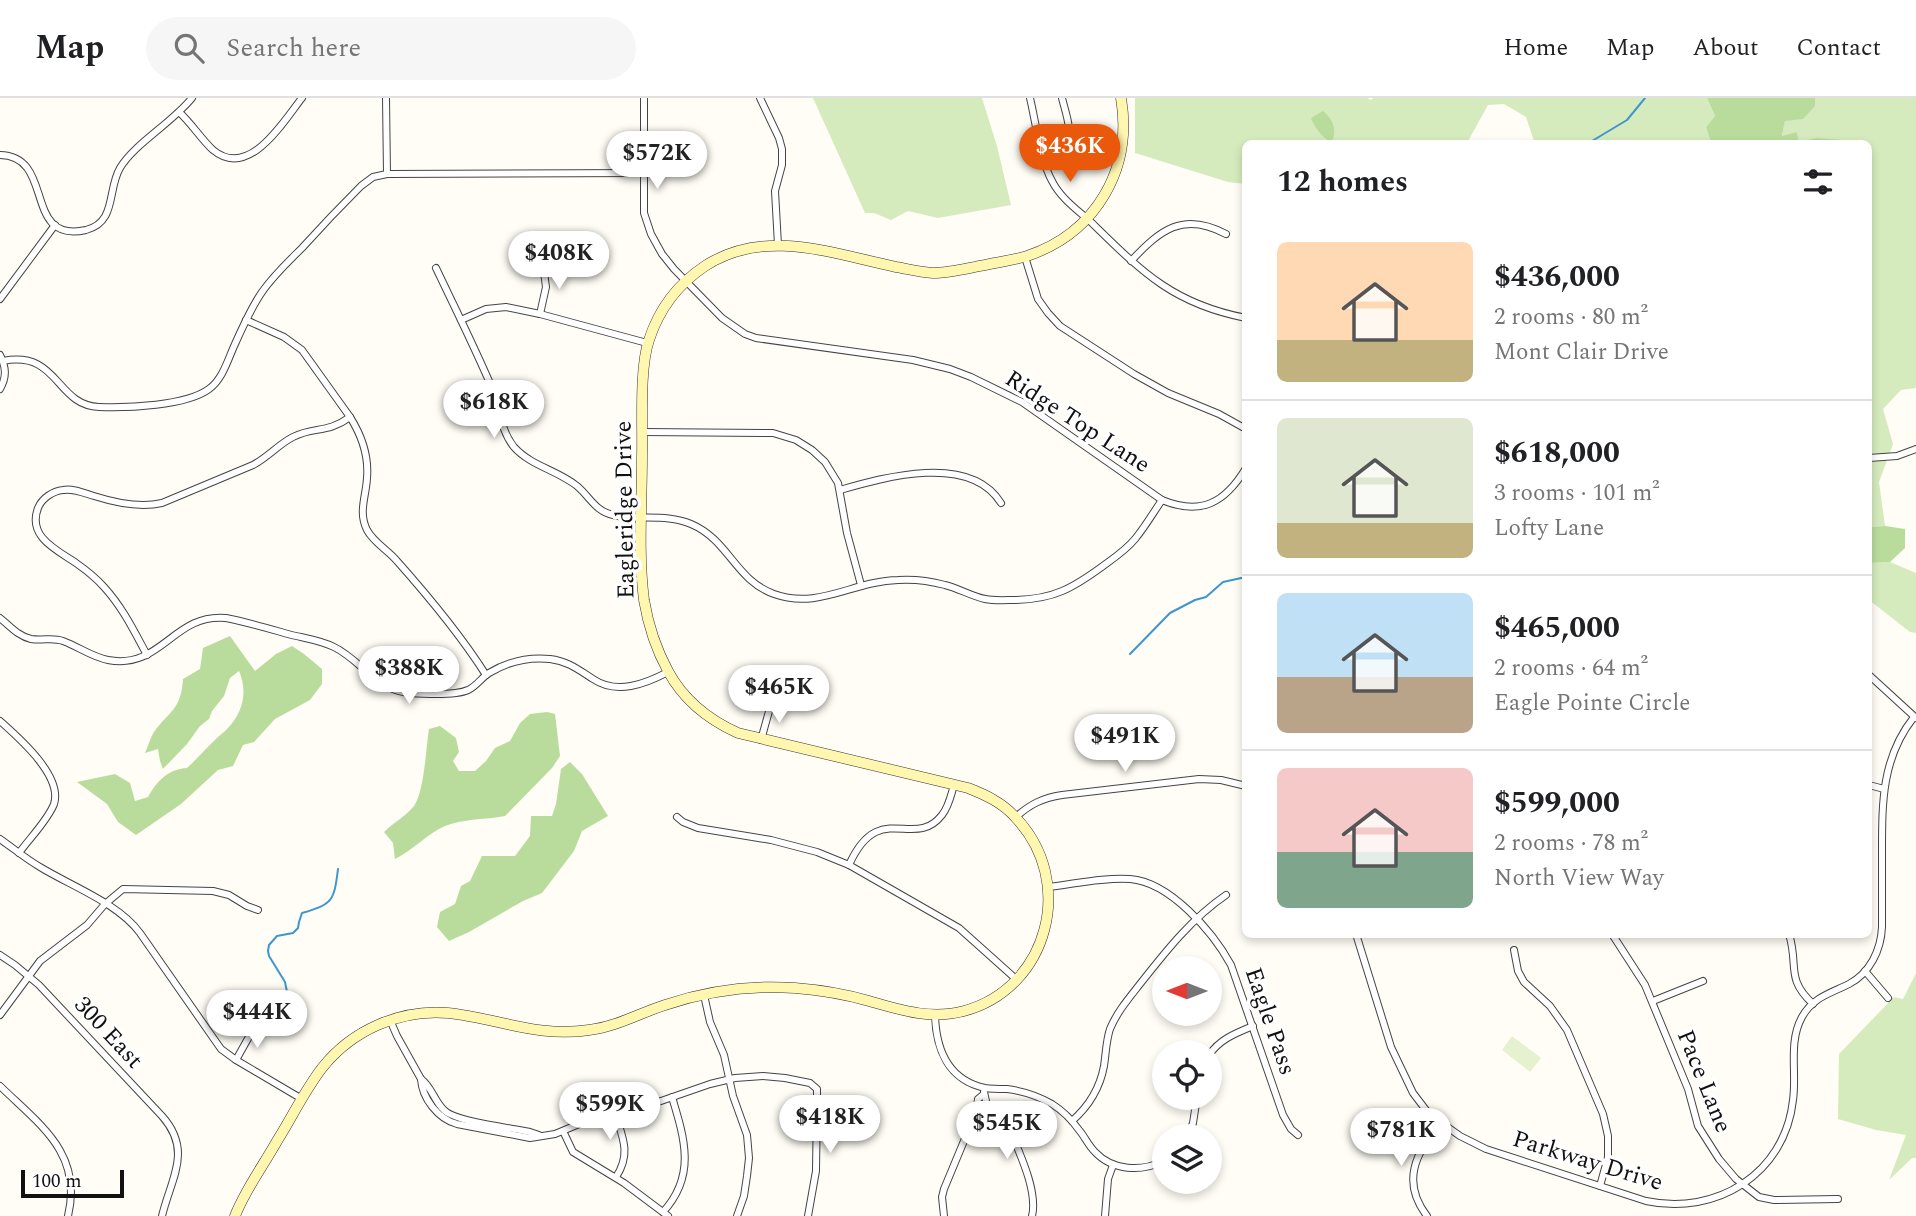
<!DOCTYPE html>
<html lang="en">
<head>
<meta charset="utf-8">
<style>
  body { margin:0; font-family:Spectral,serif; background:#f6f6f6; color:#202124; height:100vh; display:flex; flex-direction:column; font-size:26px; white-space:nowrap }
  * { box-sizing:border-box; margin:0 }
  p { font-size:23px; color:#757577 }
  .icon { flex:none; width:38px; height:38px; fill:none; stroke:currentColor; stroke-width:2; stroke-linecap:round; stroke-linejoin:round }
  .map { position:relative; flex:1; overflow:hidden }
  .details { position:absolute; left:1242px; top:42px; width:630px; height:798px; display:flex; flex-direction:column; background:#fff; border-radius:10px; box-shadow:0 4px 10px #0003 }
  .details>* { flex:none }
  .needle { width:46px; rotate:270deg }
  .tools { position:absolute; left:1152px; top:858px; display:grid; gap:14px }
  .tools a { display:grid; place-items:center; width:70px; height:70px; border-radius:50%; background:#fff; box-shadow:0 4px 10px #0003; font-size:35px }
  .scale { position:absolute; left:21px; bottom:18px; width:103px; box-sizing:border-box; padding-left:7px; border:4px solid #111; border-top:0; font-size:19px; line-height:24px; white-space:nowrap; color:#111; -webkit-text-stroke:5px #fff; paint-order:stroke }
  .price { position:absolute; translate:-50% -60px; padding:0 16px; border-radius:24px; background:#fff; color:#222; font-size:23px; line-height:46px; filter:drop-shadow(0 2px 4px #0008) }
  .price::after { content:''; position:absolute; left:50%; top:42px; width:21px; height:16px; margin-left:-10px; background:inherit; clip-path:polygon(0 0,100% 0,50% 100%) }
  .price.selected { background:#ea580c; color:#fff }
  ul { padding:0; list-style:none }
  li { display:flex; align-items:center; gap:21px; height:175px; padding:0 35px }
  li+li { border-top:2px solid #e0e0e0 }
  li span { display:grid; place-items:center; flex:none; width:196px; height:140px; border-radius:10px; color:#555 }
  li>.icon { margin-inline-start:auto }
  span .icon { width:84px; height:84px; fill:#fffc; stroke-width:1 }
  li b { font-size:30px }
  h2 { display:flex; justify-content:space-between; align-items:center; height:84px; padding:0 35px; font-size:30px }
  header { display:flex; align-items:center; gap:42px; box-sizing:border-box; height:98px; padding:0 35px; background:#fff; border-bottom:2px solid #e0e0e0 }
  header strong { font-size:33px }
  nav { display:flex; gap:38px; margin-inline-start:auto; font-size:24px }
  .search { width:490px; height:63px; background:#f6f6f6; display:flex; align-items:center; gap:18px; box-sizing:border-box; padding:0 24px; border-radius:38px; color:#757577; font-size:26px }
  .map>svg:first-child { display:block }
  .green { fill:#d5ebbd }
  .forest { fill:#b9dc9c }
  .pitch { fill:#e6f2cf }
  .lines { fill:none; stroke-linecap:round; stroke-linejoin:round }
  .stream { stroke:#3f96cf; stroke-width:2 }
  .street-casing { stroke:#444; stroke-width:8 }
  .secondary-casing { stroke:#333; stroke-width:11 }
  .street { stroke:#fff; stroke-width:6 }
  .secondary { stroke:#fff6b0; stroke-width:10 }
  .labels { text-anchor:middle; stroke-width:7; stroke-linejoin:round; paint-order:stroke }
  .street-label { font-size:24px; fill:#111; stroke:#fff }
</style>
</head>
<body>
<header>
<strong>Map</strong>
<div class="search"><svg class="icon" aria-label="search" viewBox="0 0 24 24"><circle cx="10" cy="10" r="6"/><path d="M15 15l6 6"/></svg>Search here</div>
<nav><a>Home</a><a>Map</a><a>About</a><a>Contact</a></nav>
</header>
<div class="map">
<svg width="1916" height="1118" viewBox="0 0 1916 1118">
  <rect width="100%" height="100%" fill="#fffdf5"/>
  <g class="green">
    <polygon points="813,0 982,0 997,48 1011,107 938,120 908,113 891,122 874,115 865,115"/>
    <polygon points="1135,0 1368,0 1370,2 1374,0 1707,0 1715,18 1706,29 1711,45 1535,46 1526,19 1504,6 1488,7 1467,45 1428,46 1393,42 1392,46 1246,46 1246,86 1228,84 1135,55"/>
    <polygon points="1815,0 1916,0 1916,290 1901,292 1883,311 1893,346 1879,384 1885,428 1869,429 1869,81 1872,78 1869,77 1869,46 1845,45 1844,42 1799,44 1797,34 1782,39 1785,22 1815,8"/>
    <polygon points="1890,464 1916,475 1916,535 1910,534 1869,502 1869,465"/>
    <polygon points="1916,875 1916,1060 1912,1060 1889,1082 1906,1037 1876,1032 1838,1021 1839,956 1894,899 1903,901"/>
  </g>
  <g class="forest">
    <polygon points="1707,0 1815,0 1815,8 1803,21 1785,23 1782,38 1797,34 1799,44 1816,40 1844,42 1845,45 1711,45 1706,29 1715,18"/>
    <path d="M1323,13C1333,21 1338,33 1331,45C1322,38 1315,31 1311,20Z"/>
    <polygon points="1885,428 1905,431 1905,450 1890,464 1869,465 1869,429"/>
    <path d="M230,538L255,573L276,556L292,548L304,556L322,571V586L310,602L275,621L254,644L243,647L233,668L218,672L181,706L136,737L118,724L107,706L77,684L115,676L130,685L135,703L148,699C157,683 168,671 187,670C197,661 205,651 215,642C219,637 224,635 228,630C243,614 248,594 239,573L230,580L224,598L212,613L209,621L200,628L187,646L163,671L160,663L158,651L145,655C148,649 150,640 154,634C170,612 181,612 183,581L200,571L203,550Z"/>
    <path d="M547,614L555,616L560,658L552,670L505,718C485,722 465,720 445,728C427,736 413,752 395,761L393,745L384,734C393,725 406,718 414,708C424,694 426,651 429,631L440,628L456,640L459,654L453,663L459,673H475L486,663L495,650L510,643L520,625L530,616Z"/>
    <polygon points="570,664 582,676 608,718 582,733 574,753 542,795 523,803 469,834 449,843 437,829 440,814 455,806 461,788 470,783 482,758 515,758 530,738 531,718 552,718 556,706 561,671"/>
  </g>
  <polygon class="pitch" points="1512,938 1541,960 1530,974 1502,952"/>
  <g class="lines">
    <g class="stream">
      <polyline points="1587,46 1627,22 1645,0"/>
      <polyline points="1130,556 1170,515 1195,502 1206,499 1223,484 1246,479"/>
      <path d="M259,913L257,905C267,898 278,905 288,899L285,884L269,858L268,853L269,847L277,838L293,835L298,830L299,824L302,815C333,806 334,803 338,771"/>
    </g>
    <defs>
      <g id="street">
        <polyline points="386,0 387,76"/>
        <path d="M644,0V115L651,136L662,156L674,171L722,220L745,236L756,240L913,262L950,271L971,279L1022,304L1162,402C1201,418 1225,405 1246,370"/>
        <polyline points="760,0 779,40 782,51 782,67 775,93 778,147"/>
        <path d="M1030,0C1036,25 1040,61 1052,83C1061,101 1079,113 1093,126C1143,175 1174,206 1246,220"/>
        <path d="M180,15C192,26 201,41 213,52C249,82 283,24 302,0"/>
        <path d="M1043,56C1079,47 1069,28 1062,0"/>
        <path d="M0,57C56,58 22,146 86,132C117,124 107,92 120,70C134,46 172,25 192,0"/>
        <polyline points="1025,159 1038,201 1048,215 1060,228 1134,276 1168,295 1219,316 1246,331"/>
        <path d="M1131,163C1160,132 1183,113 1226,136"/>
        <path d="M436,170C455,210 475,250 492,290C500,309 500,332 514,349C531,368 557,372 577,388C590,399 595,413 613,417C638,423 666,415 691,426C729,442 735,482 774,496C819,512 853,483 898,482C913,481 930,483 945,487C958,490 971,498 985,501C995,503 1006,502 1016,502C1054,501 1073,490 1103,468C1114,460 1126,452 1135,441C1145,429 1153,415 1162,402"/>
        <polyline points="0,201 55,127"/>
        <polyline points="540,216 546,189 543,167"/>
        <path d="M246,222L284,239L302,252L350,319C362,338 369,357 367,380C366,399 358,414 367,432C374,445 388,452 397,463C429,499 460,536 486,577"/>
        <polyline points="461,222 486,211 506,209 540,216 647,245"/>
        <path d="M0,257C6,269 7,279 0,291"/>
        <path d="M3,263C59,252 55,307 99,309C127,310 186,308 209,291C223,281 228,261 235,246C243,228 251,210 262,194C274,177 288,164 302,150C321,129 341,108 361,88L373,79L387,76L644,75"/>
        <polyline points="642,334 773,335 796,342 812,352 825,364 838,385 847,435 861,487"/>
        <polyline points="1869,360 1897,358 1916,351"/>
        <path d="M840,392C885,379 970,355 1001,405"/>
        <path d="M0,520C10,528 18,538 31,541C43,543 52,539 63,543C79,549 92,559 108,562C162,572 173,515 226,520C247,524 267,530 288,536C303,540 320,542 334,549C361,562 377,593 410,595C425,596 455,598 468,592C477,588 481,580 489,575C507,564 529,559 550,561C568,563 579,572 593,581C617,597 645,586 668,574"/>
        <path d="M147,557C134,533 123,510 104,489C96,480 86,472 76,465C57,452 27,439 38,410C42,400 53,393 63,392C73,390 84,395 94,398C116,405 140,410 162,405L253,367C268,359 279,346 293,339C314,328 327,336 350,319"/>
        <polyline points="1869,577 1916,620"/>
        <path d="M0,623C19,640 63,678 54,706C48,722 29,741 19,755"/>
        <polyline points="761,642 771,606"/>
        <polyline points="1869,687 1884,691"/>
        <polyline points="677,719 683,724 698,730 771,742 817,754 849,767 959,830 1016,881"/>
        <path d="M1016,719C1030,706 1043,700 1062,697L1199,681L1221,682L1246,688"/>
        <path d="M0,741C13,750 26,761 40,769C71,788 118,805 140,835L221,951L236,962L302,1001"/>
        <path d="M849,767C879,700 914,753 942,717C949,708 951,697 954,687"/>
        <path d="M1048,789C1075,786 1104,779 1130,781C1170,784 1213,834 1231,867L1283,1017L1291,1031L1298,1037"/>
        <path d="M1356,836L1391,949L1413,995L1429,1016L1460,1038L1486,1051L1646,1103C1716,1118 1785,1076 1793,1002C1797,975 1788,944 1802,919C1813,899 1831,895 1849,886C1870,875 1881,852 1882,829C1882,804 1882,778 1882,753C1882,704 1882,659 1914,619"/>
        <polyline points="1612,836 1645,887 1688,991 1698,1028 1719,1061 1736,1081 1759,1099 1774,1102 1838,1101"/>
        <path d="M1789,836C1799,868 1785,880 1813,906"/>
        <polyline points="1514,852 1518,873 1524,884 1550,908 1567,932 1603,1016 1608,1038 1608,1059 1600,1088"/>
        <path d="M0,857L15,867L39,887L162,1018C193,1053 171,1080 162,1118"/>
        <polyline points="1865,873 1888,900"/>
        <polyline points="704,897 710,924 724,957 733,998 747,1037 749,1060 747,1078 744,1098 737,1118"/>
        <polyline points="1653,903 1703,883"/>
        <polyline points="0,917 40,863 87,827 105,806 123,791 213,793 229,797 247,808 258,812"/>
        <path d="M935,917C936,951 948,982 985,990C992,991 1000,991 1007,991C1023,993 1038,998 1052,1006C1063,1013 1072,1022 1079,1032C1085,1039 1088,1047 1095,1054C1113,1073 1141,1074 1164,1063"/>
        <path d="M390,922L397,938L421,981C432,989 434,1003 444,1012C455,1024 512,1030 530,1034L539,1037"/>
        <path d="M1209,957C1220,941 1236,935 1253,928"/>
        <polyline points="236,962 255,928"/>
        <path d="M421,981C422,1000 438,1021 457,1026L530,1040L555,1036L608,1014L661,1003L710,986L735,980L763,978L785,980L810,985L817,991V1003L816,1073L808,1118"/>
        <path d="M0,988C40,1027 83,1055 68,1118"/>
        <path d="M614,1012C622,1038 632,1055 616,1079"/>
        <polyline points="976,1014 985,1009 986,1003 984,994"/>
        <path d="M976,1016L1005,1028L1010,1032C1020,1056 1038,1094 1032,1118"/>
        <path d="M1072,1023C1089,1008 1100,990 1104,968C1106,955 1106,943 1110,931C1117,914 1129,900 1140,886C1166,853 1192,820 1226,797"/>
        <polyline points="563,1033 573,1054 624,1085 668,1118"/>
        <polyline points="1188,1038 1193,1025 1197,999"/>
        <path d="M663,1114C696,1078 685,1042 672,999"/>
        <polyline points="944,1118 942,1099 944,1091 976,1014 978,1001 984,996"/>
        <polyline points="1105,1118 1108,1081 1113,1067"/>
        <path d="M1427,1118C1400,1083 1417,1055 1439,1024"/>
      </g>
      <path id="secondary" d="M235,1118C245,1092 263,1068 277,1043C292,1019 305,992 322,970C352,932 400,911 448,915C497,920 538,940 589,932C616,929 640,915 665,907C707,893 752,887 795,890C820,892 845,896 869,903C901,912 930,922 964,913C1049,890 1076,783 1016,720C1003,705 986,697 968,690L738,635C709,622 683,601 668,573C656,551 648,526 644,502C638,455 642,406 642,359C643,327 639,271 649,242C659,211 678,186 705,168C765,129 833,156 896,169C908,171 920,174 933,175C950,175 968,170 985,167C999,164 1014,162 1027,158C1096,135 1133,71 1121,0"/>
    </defs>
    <use href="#street" class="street-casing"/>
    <use href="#secondary" class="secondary-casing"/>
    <use href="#street" class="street"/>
    <use href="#secondary" class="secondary"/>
  </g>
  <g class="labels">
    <g class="street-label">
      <text transform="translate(1078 323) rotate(33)" y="8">Ridge Top Lane</text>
      <text transform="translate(624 412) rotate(-91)" y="8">Eagleridge Drive</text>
      <text transform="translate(1271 923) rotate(71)" y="8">Eagle Pass</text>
      <text transform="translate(109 934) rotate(47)" y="8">300 East</text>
      <text transform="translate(1705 983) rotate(68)" y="8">Pace Lane</text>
      <text transform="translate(1588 1062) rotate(17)" y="8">Parkway Drive</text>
    </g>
  </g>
</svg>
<div class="tools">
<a><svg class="needle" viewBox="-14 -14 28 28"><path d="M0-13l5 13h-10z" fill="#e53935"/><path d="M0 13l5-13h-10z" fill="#757577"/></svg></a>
<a><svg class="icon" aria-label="locate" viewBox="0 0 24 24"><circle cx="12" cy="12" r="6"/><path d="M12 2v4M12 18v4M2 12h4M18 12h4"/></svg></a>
<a><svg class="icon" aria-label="layers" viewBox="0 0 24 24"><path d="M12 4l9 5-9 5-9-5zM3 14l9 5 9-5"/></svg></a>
</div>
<div class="scale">100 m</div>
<b class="price selected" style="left:1070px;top:86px">$436K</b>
<b class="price" style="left:657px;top:93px">$572K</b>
<b class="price" style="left:559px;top:193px">$408K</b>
<b class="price" style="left:494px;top:342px">$618K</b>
<b class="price" style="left:409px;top:608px">$388K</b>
<b class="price" style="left:779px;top:627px">$465K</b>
<b class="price" style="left:1125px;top:676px">$491K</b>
<b class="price" style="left:257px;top:952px">$444K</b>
<b class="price" style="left:610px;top:1044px">$599K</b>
<b class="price" style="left:830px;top:1057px">$418K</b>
<b class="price" style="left:1007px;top:1063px">$545K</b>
<b class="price" style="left:1401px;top:1070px">$781K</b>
<section class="details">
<h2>12 homes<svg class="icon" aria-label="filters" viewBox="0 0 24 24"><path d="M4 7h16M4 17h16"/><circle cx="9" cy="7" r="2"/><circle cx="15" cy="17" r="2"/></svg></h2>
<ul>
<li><span style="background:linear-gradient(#ffd9b3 70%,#c2b280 0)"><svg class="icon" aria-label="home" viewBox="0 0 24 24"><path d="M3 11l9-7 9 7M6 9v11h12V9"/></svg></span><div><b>$436,000</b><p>2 rooms · 80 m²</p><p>Mont Clair Drive</p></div></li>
<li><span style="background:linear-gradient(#dfe7d0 75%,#c2b280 0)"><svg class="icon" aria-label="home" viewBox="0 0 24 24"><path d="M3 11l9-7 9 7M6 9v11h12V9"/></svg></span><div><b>$618,000</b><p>3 rooms · 101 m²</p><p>Lofty Lane</p></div></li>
<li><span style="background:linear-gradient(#bfe0f5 60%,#b9a48a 0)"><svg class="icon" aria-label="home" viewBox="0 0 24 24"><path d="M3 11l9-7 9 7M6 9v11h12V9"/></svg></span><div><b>$465,000</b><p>2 rooms · 64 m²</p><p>Eagle Pointe Circle</p></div></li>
<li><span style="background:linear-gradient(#f6c9c9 60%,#7fa58c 0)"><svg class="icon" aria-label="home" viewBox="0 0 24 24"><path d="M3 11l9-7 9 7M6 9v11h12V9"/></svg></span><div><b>$599,000</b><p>2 rooms · 78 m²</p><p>North View Way</p></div></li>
</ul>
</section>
</div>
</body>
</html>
